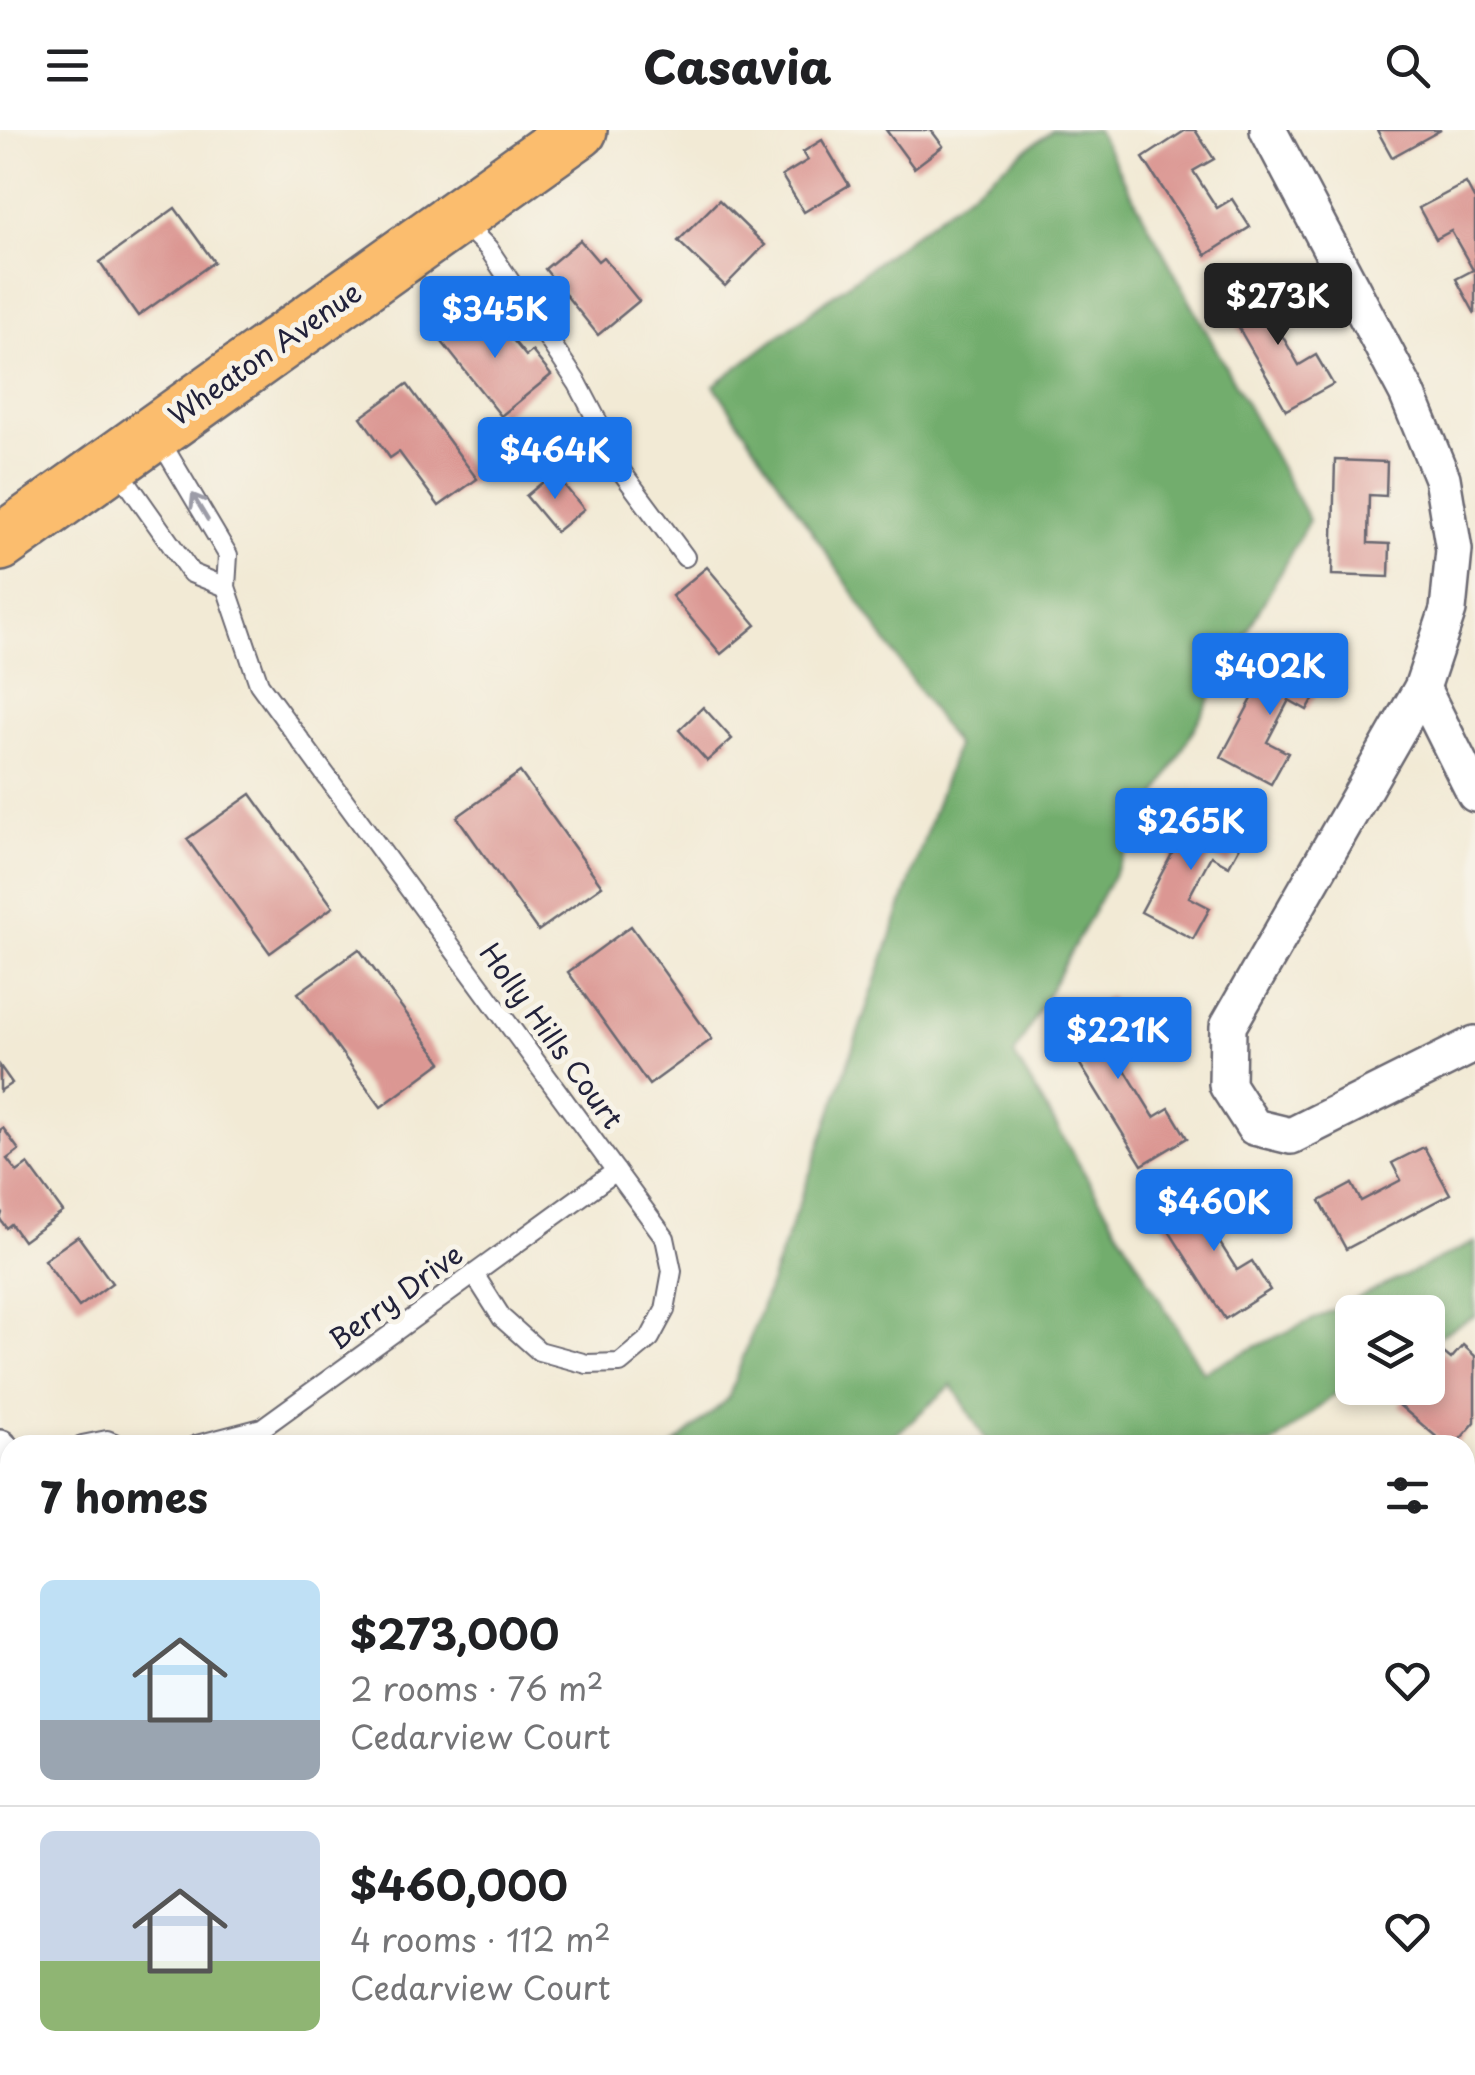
<!DOCTYPE html>
<html lang="en">
<head>
<meta charset="utf-8">
<style>
  body { margin:0; font-family:"Playpen Sans",sans-serif; background:#f6f6f6; color:#202124; height:100vh; display:flex; flex-direction:column; font-size:38px; white-space:nowrap }
  * { box-sizing:border-box; margin:0 }
  p { font-size:32px; color:#757577 }
  .icon { flex:none; width:55px; height:55px; fill:none; stroke:currentColor; stroke-width:2; stroke-linecap:round; stroke-linejoin:round }
  .map { position:relative; flex:1; overflow:hidden }
  .side { position:absolute; left:0px; top:1305px; width:1475px; height:640px; display:flex; flex-direction:column; background:#fff; border-radius:30px 30px 0 0; box-shadow:0 5px 15px #0003 }
  .side>* { flex:none }
  .fabs { position:absolute; left:1335px; top:1165px; display:grid; gap:20px }
  .fabs a { display:grid; place-items:center; width:110px; height:110px; border-radius:15px; background:#fff; box-shadow:0 5px 15px #0003; font-size:50px }
  .price { position:absolute; translate:-50% -85px; padding:0 22px; border-radius:10px; background:#1a73e8; color:#fff; font-size:32px; line-height:65px; filter:drop-shadow(0 2px 5px #0008) }
  .price::after { content:''; position:absolute; left:50%; top:60px; width:30px; height:22px; margin-left:-15px; background:inherit; clip-path:polygon(0 0,100% 0,50% 100%) }
  .price.on { background:#222; color:#fff }
  ul { padding:0; list-style:none }
  li { display:flex; align-items:center; gap:30px; height:250px; padding:0 40px }
  li+li { border-top:2px solid #e0e0e0 }
  li span { display:grid; place-items:center; flex:none; width:280px; height:200px; border-radius:15px; color:#555 }
  li>.icon { margin-inline-start:auto }
  span .icon { width:120px; height:120px; fill:#fffc; stroke-width:1 }
  li b { font-size:42px }
  h2 { display:flex; justify-content:space-between; align-items:center; height:120px; padding:0 40px; font-size:42px }
  header { display:flex; justify-content:space-between; align-items:center; height:130px; padding:0 40px; background:#fff; font-size:45px; font-weight:800 }
  .map>svg:first-child { display:block }
  .forest { fill:#72ad6d; stroke:#4a6854; stroke-width:2.5 }
  .building { fill:#db9793 }
  .lines { fill:none; stroke-linecap:round; stroke-linejoin:round }
  .lane-casing { stroke:#6b6871; stroke-width:22 }
  .street-casing { stroke:#6b6871; stroke-width:40 }
  .primary-casing { stroke:#6b6871; stroke-width:60 }
  .lane { stroke:#fff; stroke-width:18 }
  .street { stroke:#fff; stroke-width:35 }
  .primary { stroke:#fbbd6e; stroke-width:55 }
  .oneway { stroke:#9c9ca7 }
  .labels { text-anchor:middle; stroke-width:10; stroke-linejoin:round; paint-order:stroke }
  .street-label { font-size:28px; fill:#22223b; stroke:#f7f3e8 }
</style>
</head>
<body>
<header><svg class="icon" aria-label="menu" viewBox="0 0 24 24"><path d="M4 6h16M4 12h16M4 18h16"/></svg>Casavia<svg class="icon" aria-label="search" viewBox="0 0 24 24"><circle cx="10" cy="10" r="6"/><path d="M15 15l6 6"/></svg></header>
<div class="map">
<svg width="1475" height="1945" viewBox="0 0 1475 1945">
  <rect width="100%" height="100%" fill="#f7f3e8"/>
  <filter id="ink" filterUnits="userSpaceOnUse"><feTurbulence type="fractalNoise" baseFrequency=".01" numOctaves="2"/><feDisplacementMap in="SourceGraphic" scale="20" xChannelSelector="R" yChannelSelector="G"/><feConvolveMatrix kernelMatrix="1 2 1 2 8 2 1 2 1" color-interpolation-filters="sRGB"/></filter>
  <filter id="wash" filterUnits="userSpaceOnUse"><feTurbulence type="fractalNoise" baseFrequency=".0048" numOctaves="4" result="noise"/><feDisplacementMap in="SourceGraphic" scale="40" xChannelSelector="R" yChannelSelector="G"/><feGaussianBlur stdDeviation="2.25" result="paint"/><feColorMatrix in="noise" values="0 0 0 0 0 0 0 0 0 0 0 0 0 0 0 0 0 1.4 0 .05"/><feComposite in="paint" operator="in"/></filter>
  <g filter="url(#wash)">
    <rect width="100%" height="100%" fill="#f2ead5"/>
    <g class="forest">
      <polygon points="1052,0 1097,0 1309,390 1014,925 1203,1242 1475,1112 1475,1186 1428,1212 1428,1182 1352,1182 1352,1254 1338,1262 1272,1315 989,1315 952,1255 884,1315 674,1315 728,1269 813,1035 956,616 714,255"/>
      <polygon points="280,1935 569,1935 573,1945 290,1945"/>
    </g>
    <g id="blocks">
      <g class="building">
        <polygon points="886,0 931,0 943,16 914,38"/>
        <polygon points="1186,0 1195,0 1214,29 1193,41 1217,78 1232,69 1250,97 1206,125 1143,28"/>
        <polygon points="1377,0 1441,0 1392,27"/>
        <polygon points="822,10 849,55 804,82 782,46 808,30 803,22"/>
        <polygon points="1466,53 1475,70 1475,184 1456,149 1473,140 1451,101 1436,109 1419,78"/>
        <polygon points="719,70 765,115 725,156 678,111"/>
        <polygon points="175,78 214,132 138,186 100,132"/>
        <polygon points="580,110 598,131 603,127 639,171 598,205 545,139"/>
        <polygon points="1277,153 1295,182 1275,193 1299,235 1316,225 1333,254 1286,280 1229,181"/>
        <polygon points="485,176 526,226 532,221 551,245 501,286 442,212"/>
        <polygon points="407,254 477,349 439,376 399,322 390,328 361,287"/>
        <polygon points="1335,330 1387,332 1386,366 1369,365 1368,413 1390,414 1389,447 1332,445"/>
        <polygon points="554,343 584,379 556,402 526,366"/>
        <polygon points="707,437 756,495 721,524 672,466"/>
        <polygon points="1276,524 1324,550 1307,580 1289,570 1267,612 1288,623 1271,654 1221,627"/>
        <polygon points="703,577 732,609 707,631 679,600"/>
        <polygon points="520,642 602,756 538,801 457,687"/>
        <polygon points="251,664 333,777 270,823 187,709"/>
        <polygon points="1196,679 1246,705 1229,736 1211,726 1189,767 1210,778 1193,809 1141,782"/>
        <polygon points="631,796 712,909 649,955 568,842"/>
        <polygon points="359,819 442,932 381,977 298,863"/>
        <polygon points="1109,866 1127,897 1106,909 1154,987 1169,978 1187,1008 1142,1035 1057,897"/>
        <polygon points="0,936 12,953 0,961"/>
        <polygon points="3,998 19,1020 7,1029 17,1042 28,1034 63,1082 23,1111 11,1094 6,1098 0,1089 2,1083 0,1080 0,1000"/>
        <polygon points="1424,1017 1450,1064 1346,1119 1320,1071 1352,1054 1361,1071 1401,1050 1392,1033"/>
        <polygon points="1212,1057 1233,1090 1213,1102 1237,1140 1252,1131 1270,1160 1225,1189 1162,1090"/>
        <polygon points="78,1106 112,1153 79,1177 44,1130"/>
        <polygon points="1463,1215 1475,1226 1475,1292 1455,1315 1446,1315 1399,1275 1414,1258 1428,1258 1428,1232 1439,1219 1451,1229"/>
        <polygon points="1475,1494 1475,1600 1465,1605 1465,1499"/>
        <polygon points="616,1935 675,1935 672,1945 633,1945 634,1942"/>
        <polygon points="1339,1935 1385,1935 1392,1945 1324,1945"/>
      </g>
    </g>
  </g>
  <g filter="url(#ink)">
    <use href="#blocks" fill-opacity="0" stroke="#6b6871" stroke-width="2.5"/>
    <g class="lines">
      <defs>
        <g id="lane">
          <polyline points="461,91 488,118 578,254 601,298 613,330 685,427"/>
          <polyline points="159,309 228,425 226,457 259,554 665,1108 672,1141 665,1180 650,1208 620,1233 587,1234 539,1221 502,1188 474,1144"/>
          <polyline points="115,335 191,443 226,457"/>
          <polyline points="82,1315 107,1310 119,1315"/>
          <polyline points="197,1315 262,1298 616,1041"/>
        </g>
        <g id="street">
          <polyline points="1268,0 1407,263 1442,348 1454,420 1448,480 1422,558 1228,896 1227,955 1254,997 1291,1006 1475,914"/>
          <polyline points="1422,558 1475,664"/>
          <polyline points="0,1318 10,1383"/>
          <polyline points="0,1633 10,1554"/>
          <polyline points="741,1935 746,1945"/>
          <polyline points="952,1935 957,1945"/>
          <polyline points="1235,1935 1240,1945"/>
        </g>
        <polyline id="primary" points="0,413 579,0"/>
      </defs>
      <use href="#lane" class="lane-casing"/>
      <use href="#street" class="street-casing"/>
      <use href="#primary" class="primary-casing"/>
      <use href="#lane" class="lane"/>
      <use href="#street" class="street"/>
      <use href="#primary" class="primary"/>
    </g>
    <defs><path id="oneway-shaft" d="M-6 0H5M1.5-3L5.5 0L1.5 3" fill="none" stroke-width="1.6" stroke-linecap="round" stroke-linejoin="round" transform="scale(2.5)"/></defs>
    <use class="oneway" href="#oneway-shaft" transform="translate(200 377) rotate(-121)"/>
  </g>
  <g class="labels">
    <g class="street-label">
      <text transform="translate(265 224) rotate(-35)" y="10">Wheaton Avenue</text>
      <text transform="translate(551 906) rotate(54)" y="10">Holly Hills Court</text>
      <text transform="translate(396 1167) rotate(-36)" y="10">Berry Drive</text>
    </g>
  </g>
</svg>
<div class="fabs">
<a><svg class="icon" aria-label="layers" viewBox="0 0 24 24"><path d="M12 4l9 5-9 5-9-5zM3 14l9 5 9-5"/></svg></a>
</div>
<b class="price on" style="left:1278px;top:218px">$273K</b>
<b class="price" style="left:495px;top:231px">$345K</b>
<b class="price" style="left:555px;top:372px">$464K</b>
<b class="price" style="left:1270px;top:588px">$402K</b>
<b class="price" style="left:1191px;top:743px">$265K</b>
<b class="price" style="left:1118px;top:952px">$221K</b>
<b class="price" style="left:1214px;top:1124px">$460K</b>
<section class="side">
<h2>7 homes<svg class="icon" aria-label="filters" viewBox="0 0 24 24"><path d="M4 7h16M4 17h16"/><circle cx="9" cy="7" r="2"/><circle cx="15" cy="17" r="2"/></svg></h2>
<ul>
<li><span style="background:linear-gradient(#bfe0f5 70%,#9aa5b1 0)"><svg class="icon" aria-label="home" viewBox="0 0 24 24"><path d="M3 11l9-7 9 7M6 9v11h12V9"/></svg></span><div><b>$273,000</b><p>2 rooms · 76 m²</p><p>Cedarview Court</p></div><svg class="icon" aria-label="heart" viewBox="0 0 24 24"><path d="M12 20l-8-8c-3-5 5-10 8-4 3-6 11-1 8 4z"/></svg></li>
<li><span style="background:linear-gradient(#c9d6e8 65%,#8fb573 0)"><svg class="icon" aria-label="home" viewBox="0 0 24 24"><path d="M3 11l9-7 9 7M6 9v11h12V9"/></svg></span><div><b>$460,000</b><p>4 rooms · 112 m²</p><p>Cedarview Court</p></div><svg class="icon" aria-label="heart" viewBox="0 0 24 24"><path d="M12 20l-8-8c-3-5 5-10 8-4 3-6 11-1 8 4z"/></svg></li>
</ul>
</section>
</div>
</body>
</html>
